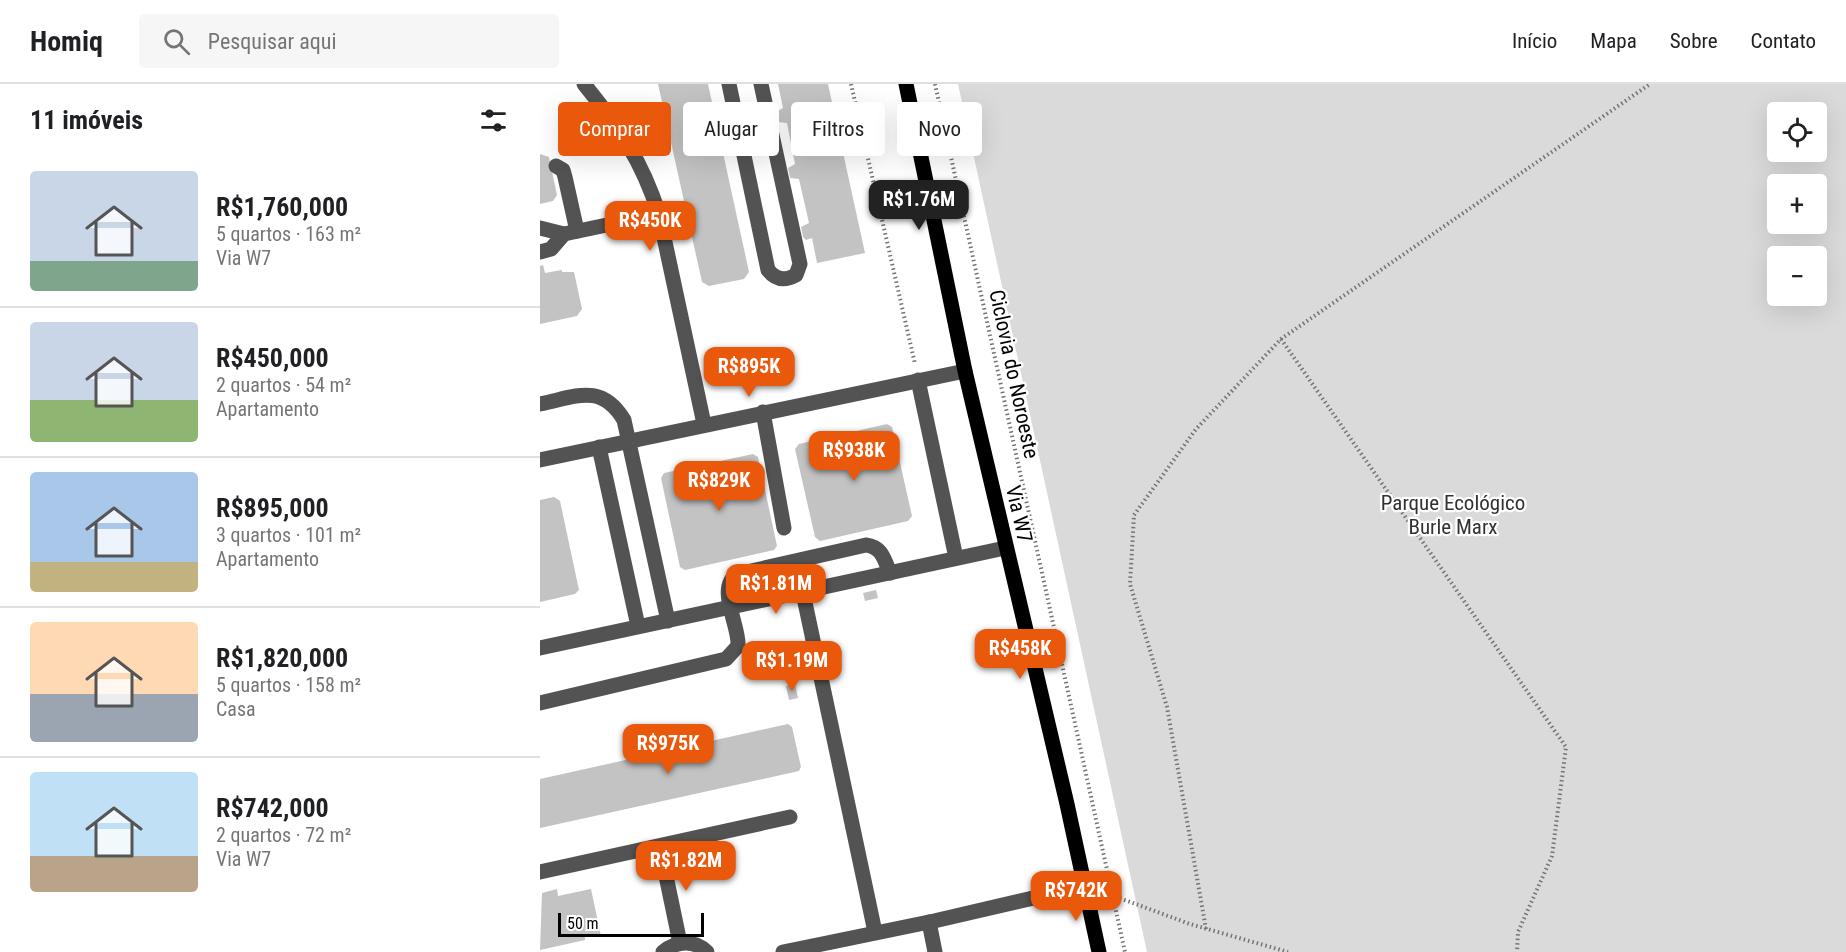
<!DOCTYPE html>
<html lang="pt">
<head>
<meta charset="utf-8">
<style>
  body { margin:0; font-family:"Roboto Condensed",sans-serif; background:#f6f6f6; color:#202124; height:100vh; display:flex; flex-direction:column; font-size:22px; white-space:nowrap }
  * { box-sizing:border-box; margin:0 }
  p { font-size:20px; color:#757577 }
  .icon { flex:none; width:33px; height:33px; fill:none; stroke:currentColor; stroke-width:2; stroke-linecap:round; stroke-linejoin:round }
  .map { position:relative; flex:1; overflow:hidden }
  .drawer { display:flex; flex-direction:column; background:#fff; width:540px }
  .drawer>* { flex:none }
  .guide { position:absolute; left:18px; top:18px; width:570px; height:54px; display:flex; gap:12px }
  .tools { position:absolute; left:1227px; top:18px; display:grid; gap:12px }
  .tools a { display:grid; place-items:center; width:60px; height:60px; border-radius:6px; background:#fff; box-shadow:0 6px 24px #0002; font-size:30px }
  .scale { position:absolute; left:18px; bottom:15px; width:146px; box-sizing:border-box; padding-left:6px; border:3px solid #000; border-top:0; font-size:16px; line-height:21px; white-space:nowrap; color:#000; -webkit-text-stroke:4px #fff; paint-order:stroke }
  .price { position:absolute; translate:-50% -51px; padding:0 14px; border-radius:12px; background:#ea580c; color:#fff; font-size:20px; line-height:39px; filter:drop-shadow(0 2px 3px #0008) }
  .price::after { content:''; position:absolute; left:50%; top:36px; width:18px; height:14px; margin-left:-9px; background:inherit; clip-path:polygon(0 0,100% 0,50% 100%) }
  .price.current { background:#222; color:#fff }
  ul { padding:0; list-style:none }
  li { display:flex; align-items:center; gap:18px; height:150px; padding:0 30px }
  li+li { border-top:2px solid #e0e0e0 }
  li span { display:grid; place-items:center; flex:none; width:168px; height:120px; border-radius:6px; color:#555 }
  li>.icon { margin-inline-start:auto }
  span .icon { width:72px; height:72px; fill:#fffc; stroke-width:1 }
  li b { font-size:26px }
  h2 { display:flex; justify-content:space-between; align-items:center; height:72px; padding:0 30px; font-size:26px }
  .pill { padding:0 21px; border-radius:6px; background:#fff; box-shadow:0 6px 24px #0002; font-size:21px; line-height:54px }
  .pill.current { background:#ea580c; color:#fff }
  header { display:flex; align-items:center; gap:36px; box-sizing:border-box; height:84px; padding:0 30px; background:#fff; border-bottom:2px solid #e0e0e0 }
  header strong { font-size:28px }
  nav { display:flex; gap:33px; margin-inline-start:auto; font-size:21px }
  .search { width:420px; height:54px; background:#f6f6f6; display:flex; align-items:center; gap:15px; box-sizing:border-box; padding:0 21px; border-radius:6px; color:#757577; font-size:22px }
  main { display:flex; flex:1; min-height:0 }
  .map>svg:first-child { display:block }
  .green { fill:#dadada; fill-rule:evenodd }
  .building { fill:#c3c3c3 }
  .lines { fill:none; stroke-linecap:round; stroke-linejoin:round }
  .path { stroke:#757575; stroke-width:4; stroke-dasharray:1.5 3; stroke-linecap:butt }
  .minor { stroke:#535353; stroke-width:15 }
  .major { stroke:#000; stroke-width:15 }
  .labels { text-anchor:middle; stroke-width:4.5; stroke-linejoin:round; paint-order:stroke }
  .street-label { font-size:21px; fill:#000; stroke:#fff }
  .park-label { font-size:21px; fill:#313131; stroke:#fff }
</style>
</head>
<body>
<header>
<strong>Homiq</strong>
<div class="search"><svg class="icon" aria-label="search" viewBox="0 0 24 24"><circle cx="10" cy="10" r="6"/><path d="M15 15l6 6"/></svg>Pesquisar aqui</div>
<nav><a>Início</a><a>Mapa</a><a>Sobre</a><a>Contato</a></nav>
</header>
<main>
<section class="drawer">
<h2>11 imóveis<svg class="icon" aria-label="filters" viewBox="0 0 24 24"><path d="M4 7h16M4 17h16"/><circle cx="9" cy="7" r="2"/><circle cx="15" cy="17" r="2"/></svg></h2>
<ul>
<li><span style="background:linear-gradient(#c9d6e8 75%,#7fa58c 0)"><svg class="icon" aria-label="home" viewBox="0 0 24 24"><path d="M3 11l9-7 9 7M6 9v11h12V9"/></svg></span><div><b>R$1,760,000</b><p>5 quartos · 163 m²</p><p>Via W7</p></div></li>
<li><span style="background:linear-gradient(#c9d6e8 65%,#8fb573 0)"><svg class="icon" aria-label="home" viewBox="0 0 24 24"><path d="M3 11l9-7 9 7M6 9v11h12V9"/></svg></span><div><b>R$450,000</b><p>2 quartos · 54 m²</p><p>Apartamento</p></div></li>
<li><span style="background:linear-gradient(#a9c7e8 75%,#c2b280 0)"><svg class="icon" aria-label="home" viewBox="0 0 24 24"><path d="M3 11l9-7 9 7M6 9v11h12V9"/></svg></span><div><b>R$895,000</b><p>3 quartos · 101 m²</p><p>Apartamento</p></div></li>
<li><span style="background:linear-gradient(#ffd9b3 60%,#9aa5b1 0)"><svg class="icon" aria-label="home" viewBox="0 0 24 24"><path d="M3 11l9-7 9 7M6 9v11h12V9"/></svg></span><div><b>R$1,820,000</b><p>5 quartos · 158 m²</p><p>Casa</p></div></li>
<li><span style="background:linear-gradient(#bfe0f5 70%,#b9a48a 0)"><svg class="icon" aria-label="home" viewBox="0 0 24 24"><path d="M3 11l9-7 9 7M6 9v11h12V9"/></svg></span><div><b>R$742,000</b><p>2 quartos · 72 m²</p><p>Via W7</p></div></li>
</ul>
</section>
<div class="map">
<svg width="1306" height="868" viewBox="0 0 1306 868">
  <rect width="100%" height="100%" fill="#fff"/>
  <path class="green" d="M418,0H1306V868H607ZM1238,28H1276V68H1238ZM1238,100H1276V140H1238ZM1238,172H1276V212H1238Z"/>
  <g class="building">
    <polygon points="118,0 168,0 209,188 204,195 169,202 162,198"/>
    <polygon points="238,0 288,0 325,169 277,179 272,154 266,156 263,153 261,143 269,139 259,95 250,94 248,84 255,80 247,39 238,38 236,28 243,24"/>
    <polygon points="0,70 9,73 17,111 13,117 0,120"/>
    <polygon points="3,181 5,189 22,186 22,188 34,188 42,225 37,232 0,240 0,182"/>
    <polygon points="347,340 352,343 372,432 368,437 280,457 275,453 255,365 259,360"/>
    <polygon points="213,370 218,373 237,462 234,466 145,486 140,483 121,394 124,389"/>
    <polygon points="14,413 20,417 39,506 35,510 0,518 0,416"/>
    <polygon points="336,506 338,514 325,517 323,509"/>
    <polygon points="255,600 258,614 249,616 246,602"/>
    <polygon points="248,640 252,643 261,683 259,687 0,744 0,695"/>
    <polygon points="17,805 18,812 51,805 61,852 45,853 45,856 0,866 2,809"/>
  </g>
  <g class="lines">
    <g class="path">
      <polyline points="311,0 375,280"/>
      <polyline points="395,0 585,868"/>
      <polyline points="741,255 1026,663 1012,772 978,848 977,868"/>
      <polyline points="563,808 650,840 748,868"/>
      <polyline points="666,845 627,623 590,500 594,431 656,345 741,255 1110,0"/>
    </g>
    <g class="minor">
      <path d="M44,0C79,43 102,77 119,130L164,340"/>
      <path d="M189,0L228,186C236,196 245,197 256,191L260,180L221,0"/>
      <polyline points="16,82 23,86 25,93 37,147"/>
      <polyline points="0,144 24,150 119,130"/>
      <polyline points="0,168 11,165 24,150"/>
      <polyline points="378,296 416,474"/>
      <path d="M0,320C35,313 61,298 84,336L128,537"/>
      <polyline points="223,328 244,444"/>
      <polyline points="59,363 98,542"/>
      <polyline points="0,376 425,287"/>
      <polyline points="263,509 335,848"/>
      <polyline points="0,564 465,464"/>
      <path d="M0,619L186,575L198,562C200,542 175,503 198,490L326,461C342,463 344,475 350,489"/>
      <polyline points="120,763 140,859"/>
      <polyline points="0,788 250,733"/>
      <polyline points="389,838 395,868"/>
      <path d="M123,868C136,857 154,855 167,868"/>
      <polyline points="243,868 394,837 545,802"/>
    </g>
    <polyline class="major" points="366,0 425,287 527,720 559,868"/>
  </g>
  <g class="labels">
    <g class="street-label">
      <text transform="translate(474 290) rotate(78)" y="7">Ciclovia do Noroeste</text>
      <text transform="translate(479 430) rotate(77)" y="7">Via W7</text>
    </g>
    <g class="park-label">
      <text x="913" y="426">Parque Ecológico<tspan x="913" dy="24">Burle Marx</tspan></text>
    </g>
  </g>
</svg>
<div class="tools">
<a><svg class="icon" aria-label="locate" viewBox="0 0 24 24"><circle cx="12" cy="12" r="6"/><path d="M12 2v4M12 18v4M2 12h4M18 12h4"/></svg></a>
<a>+</a>
<a>−</a>
</div>
<div class="scale">50 m</div>
<b class="price current" style="left:379px;top:147px">R$1.76M</b>
<b class="price" style="left:110px;top:168px">R$450K</b>
<b class="price" style="left:209px;top:314px">R$895K</b>
<b class="price" style="left:314px;top:398px">R$938K</b>
<b class="price" style="left:179px;top:428px">R$829K</b>
<b class="price" style="left:236px;top:531px">R$1.81M</b>
<b class="price" style="left:480px;top:596px">R$458K</b>
<b class="price" style="left:252px;top:608px">R$1.19M</b>
<b class="price" style="left:128px;top:691px">R$975K</b>
<b class="price" style="left:146px;top:808px">R$1.82M</b>
<b class="price" style="left:536px;top:838px">R$742K</b>
<div class="guide">
<a class="pill current">Comprar</a>
<a class="pill">Alugar</a>
<a class="pill">Filtros</a>
<a class="pill">Novo</a>
</div>
</div>
</main>
</body>
</html>
